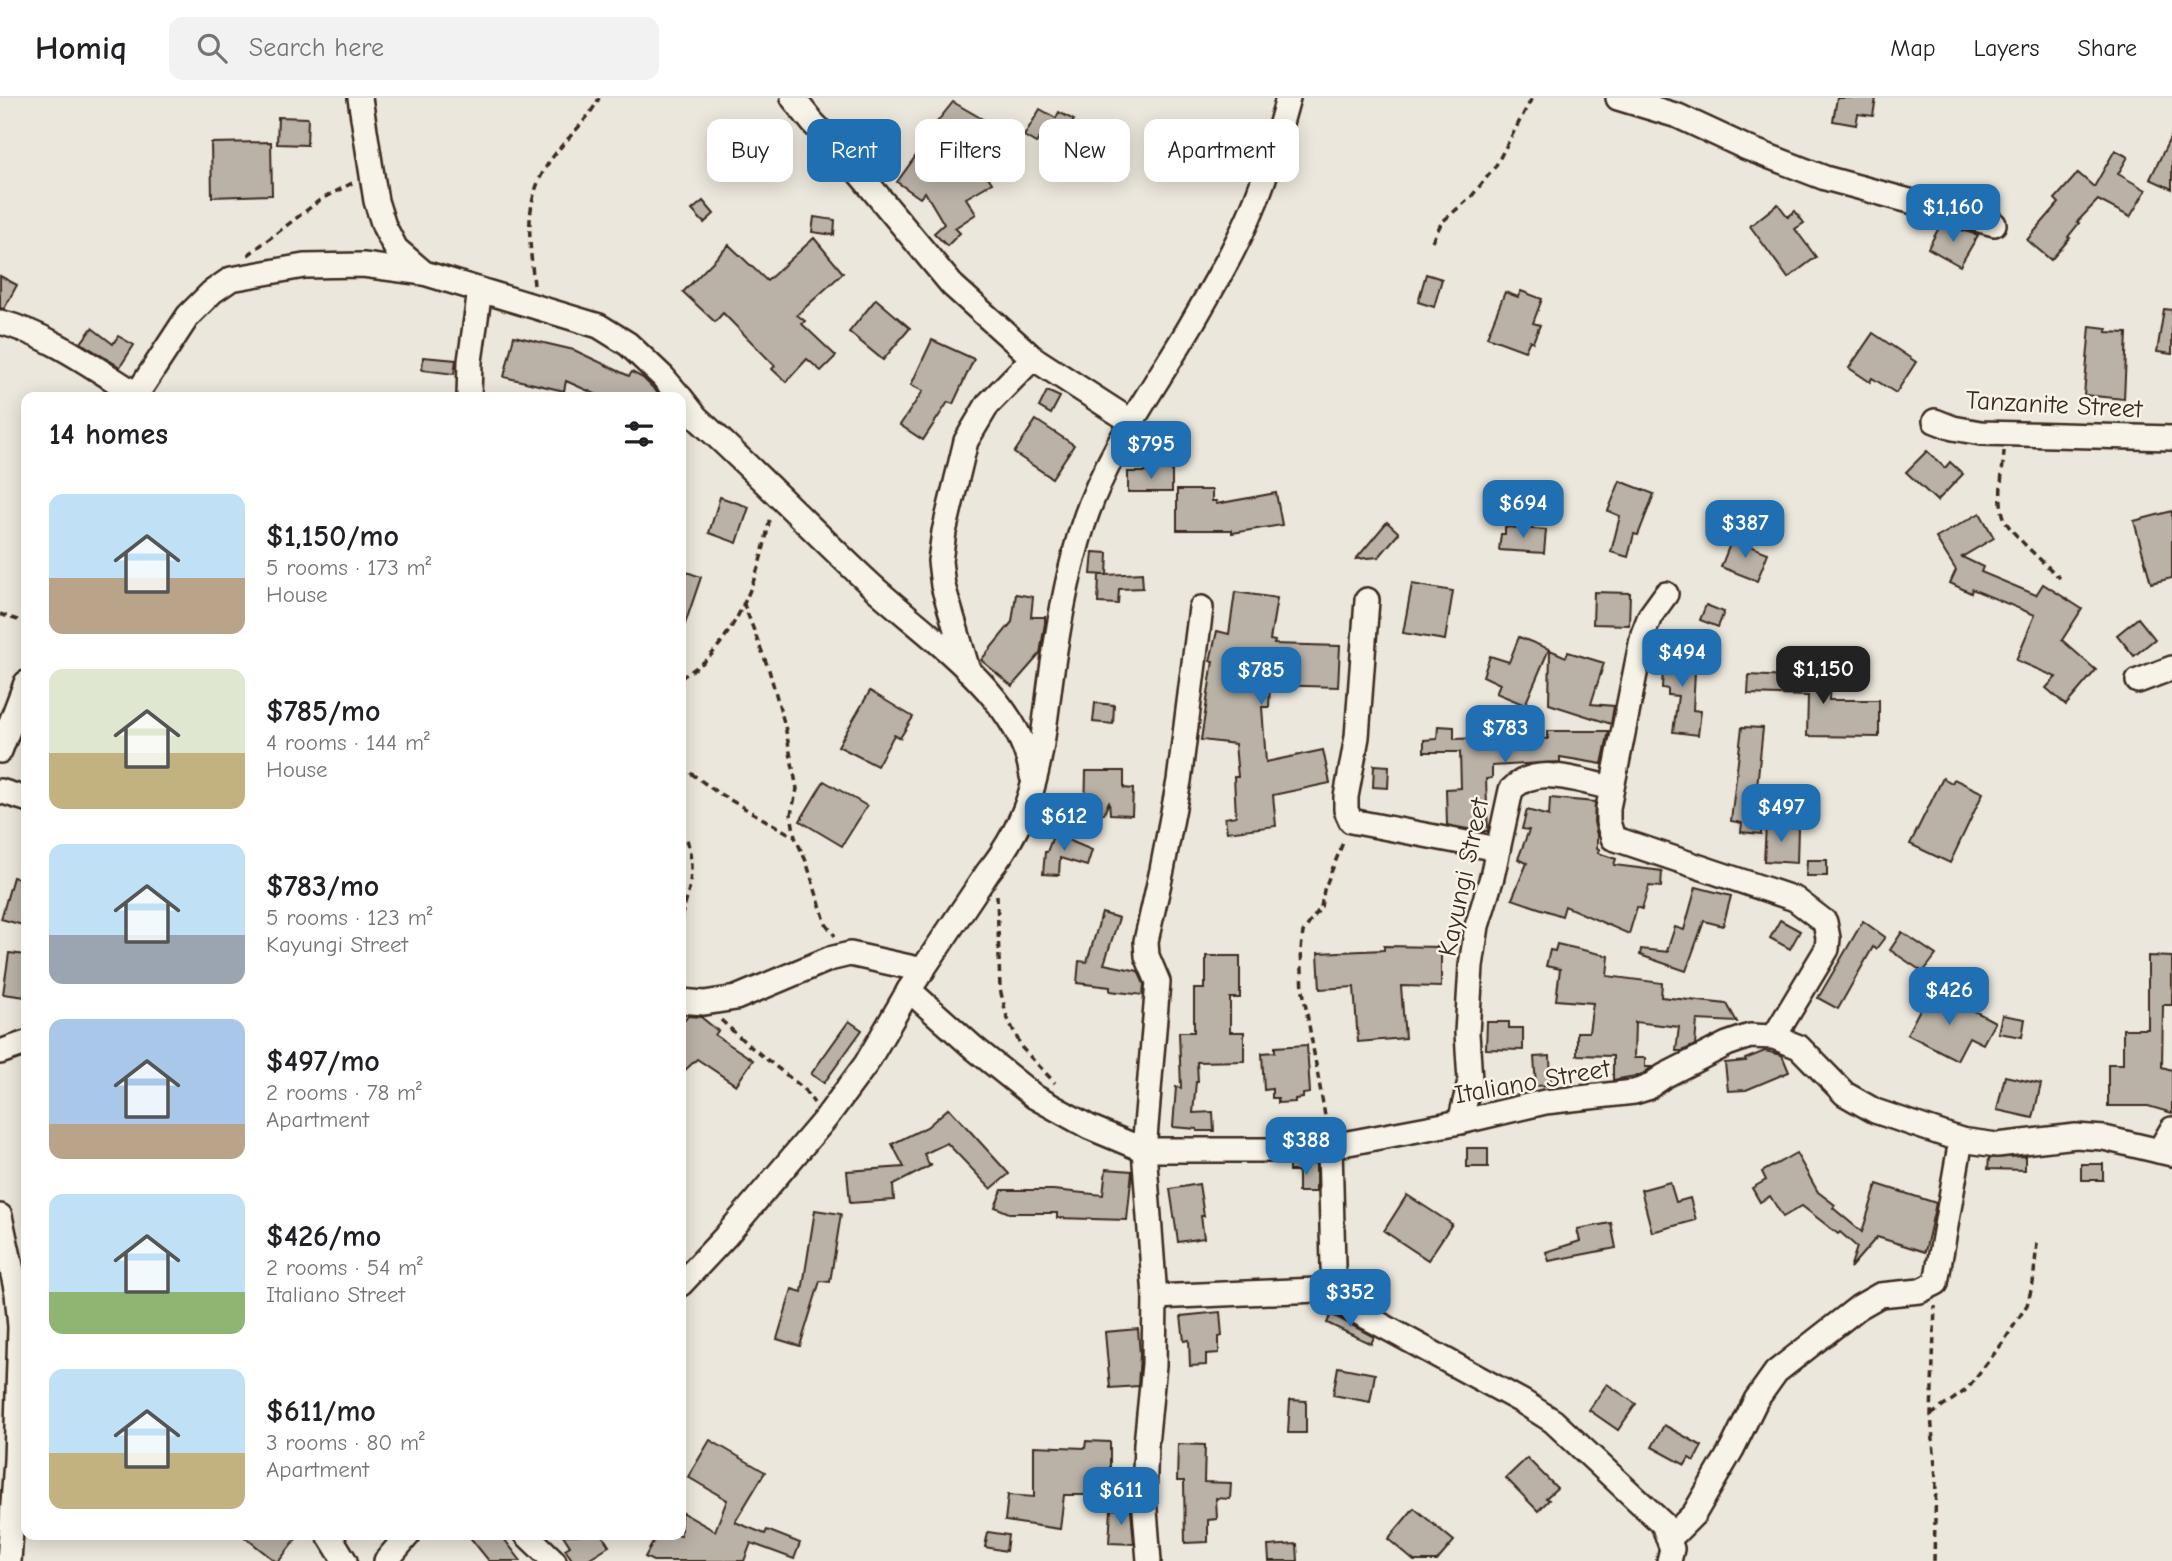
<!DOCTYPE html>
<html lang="en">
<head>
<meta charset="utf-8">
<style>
  body { margin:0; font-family:"Comic Neue",sans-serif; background:#f2f2f2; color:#202124; height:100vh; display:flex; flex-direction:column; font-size:26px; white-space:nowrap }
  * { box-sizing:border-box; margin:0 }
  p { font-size:23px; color:#757577 }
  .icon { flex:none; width:38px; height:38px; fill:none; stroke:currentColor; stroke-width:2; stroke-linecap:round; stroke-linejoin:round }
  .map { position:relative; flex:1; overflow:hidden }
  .panel { position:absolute; left:21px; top:294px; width:665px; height:1148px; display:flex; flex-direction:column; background:#fff; border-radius:14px; box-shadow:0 4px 18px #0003 }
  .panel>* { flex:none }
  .top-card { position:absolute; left:707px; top:21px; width:665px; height:63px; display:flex; gap:14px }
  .price { position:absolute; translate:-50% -60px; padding:0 16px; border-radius:14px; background:#1f6fb2; color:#fff; font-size:23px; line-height:46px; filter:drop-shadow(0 2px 4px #0008) }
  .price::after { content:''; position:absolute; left:50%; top:42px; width:21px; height:16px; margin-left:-10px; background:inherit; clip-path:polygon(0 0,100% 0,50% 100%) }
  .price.current { background:#222; color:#fff }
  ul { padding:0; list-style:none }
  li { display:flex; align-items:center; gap:21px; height:175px; padding:0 28px }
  li span { display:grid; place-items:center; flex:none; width:196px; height:140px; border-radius:14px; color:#555 }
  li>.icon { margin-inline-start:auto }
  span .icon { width:84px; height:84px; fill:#fffc; stroke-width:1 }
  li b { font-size:30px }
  h2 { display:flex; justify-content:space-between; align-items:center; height:84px; padding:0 28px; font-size:30px }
  .chip { padding:0 24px; border-radius:14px; background:#fff; box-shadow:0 4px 18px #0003; font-size:24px; line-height:63px }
  .chip.current { background:#1f6fb2; color:#fff }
  header { display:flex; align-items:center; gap:42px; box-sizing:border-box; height:98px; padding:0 35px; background:#fff; border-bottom:2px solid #e0e0e0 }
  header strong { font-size:33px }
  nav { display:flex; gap:38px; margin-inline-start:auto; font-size:24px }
  .search { width:490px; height:63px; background:#f2f2f2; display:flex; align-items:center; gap:18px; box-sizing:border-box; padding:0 24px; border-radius:14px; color:#757577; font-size:26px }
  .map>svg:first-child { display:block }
  .building { fill:#bab2a7; stroke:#3b2a1e; stroke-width:2 }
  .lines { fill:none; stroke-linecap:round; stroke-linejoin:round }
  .minor-casing { stroke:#3b2a1e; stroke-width:28 }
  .path { stroke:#3b2a1e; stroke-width:3.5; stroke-dasharray:7 5; stroke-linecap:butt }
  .minor { stroke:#f7f3e8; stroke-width:23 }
  .labels { text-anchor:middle; stroke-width:5; stroke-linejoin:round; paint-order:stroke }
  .street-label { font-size:26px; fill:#3b2a1e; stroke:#f7f3e8 }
</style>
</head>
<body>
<header>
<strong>Homiq</strong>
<div class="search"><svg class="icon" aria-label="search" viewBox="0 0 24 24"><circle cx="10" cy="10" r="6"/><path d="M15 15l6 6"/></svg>Search here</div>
<nav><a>Map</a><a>Layers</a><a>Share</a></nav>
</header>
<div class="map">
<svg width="2172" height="1463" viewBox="0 0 2172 1463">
  <rect width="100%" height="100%" fill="#ece7dc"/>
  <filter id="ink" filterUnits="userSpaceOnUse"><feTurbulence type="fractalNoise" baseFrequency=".0143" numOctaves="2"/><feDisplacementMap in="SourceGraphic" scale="14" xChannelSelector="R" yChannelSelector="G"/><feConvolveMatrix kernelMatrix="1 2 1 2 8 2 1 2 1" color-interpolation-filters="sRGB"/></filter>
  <g filter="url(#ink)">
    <g class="building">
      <polygon points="1837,0 1876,0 1873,18 1858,16 1856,27 1833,23"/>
      <polygon points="953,4 1003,33 988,62 951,42 953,37 937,24"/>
      <polygon points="1040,11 1056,20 1059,14 1074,22 1072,25 1087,31 1076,56 1040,40 1036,45 1024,38"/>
      <polygon points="278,19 308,20 307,47 277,46"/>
      <polygon points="2172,36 2172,91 2150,81"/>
      <polygon points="271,44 272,97 212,99 211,45"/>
      <polygon points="2115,52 2128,59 2118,76 2146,92 2130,119 2098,102 2077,124 2079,125 2068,139 2070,140 2051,162 2027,142 2059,105 2055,101 2078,75 2094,89"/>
      <polygon points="918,55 952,80 978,64 992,85 966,100 976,116 955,130 960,135 947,148 934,135 944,126 925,94 920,100 897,84"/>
      <polygon points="703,103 714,116 704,125 692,112"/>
      <polygon points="1778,106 1788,119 1795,113 1804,125 1795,131 1816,159 1788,180 1750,128"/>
      <polygon points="814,119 835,122 834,137 812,134"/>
      <polygon points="1941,126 1978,137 1960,168 1928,150"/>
      <polygon points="814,140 843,175 797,217 805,223 802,226 836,258 821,273 807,261 786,284 772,271 775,268 723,215 715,224 683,194 729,147 767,183"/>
      <polygon points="1426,176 1442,181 1434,209 1418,204"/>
      <polygon points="0,178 17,187 4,211 0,210"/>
      <polygon points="1521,193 1542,201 1533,225 1540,227 1533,244 1530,242 1525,253 1487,239 1505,194 1518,199"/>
      <polygon points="876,201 910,230 883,262 849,234"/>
      <polygon points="2164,211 2172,212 2172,256 2157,254"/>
      <polygon points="2090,228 2107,230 2106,234 2127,235 2124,301 2084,297"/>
      <polygon points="92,230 113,246 118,238 134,247 120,269 81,245"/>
      <polygon points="1873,235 1916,264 1896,295 1872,280 1870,284 1849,270"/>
      <polygon points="514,238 574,252 629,278 632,274 643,280 658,295 656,299 602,299 566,283 564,293 504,279"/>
      <polygon points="932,242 974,261 953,306 948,304 923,342 900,327 923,293 911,287"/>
      <polygon points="423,259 456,262 454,276 422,272"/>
      <polygon points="1047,293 1060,299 1051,316 1039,309"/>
      <polygon points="1036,322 1074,347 1052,380 1014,355"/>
      <polygon points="1927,353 1945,370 1950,364 1963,376 1937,403 1906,374"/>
      <polygon points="1156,371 1172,371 1172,394 1128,394 1128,374 1156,374"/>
      <polygon points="1620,383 1654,396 1638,437 1634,436 1628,459 1611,454 1620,418 1608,413"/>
      <polygon points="1177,392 1212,392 1212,403 1216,403 1216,406 1276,395 1282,427 1232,435 1232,432 1177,432"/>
      <polygon points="720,399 749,409 737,445 709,435"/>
      <polygon points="2172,413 2172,480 2151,485 2134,423"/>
      <polygon points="1980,415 1994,440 1962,459 1983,469 1981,474 2036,497 2043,486 2082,511 2062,542 2096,572 2066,607 2046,590 2056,579 2016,562 2035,517 1972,491 1971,495 1950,485 1956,472 1936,440"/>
      <polygon points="1387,424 1399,435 1379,459 1356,461"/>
      <polygon points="1505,429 1546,432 1544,455 1499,452 1501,436 1505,436"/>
      <polygon points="1732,441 1768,455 1757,483 1721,469"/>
      <polygon points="1093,454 1108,455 1107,477 1142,475 1143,490 1119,491 1118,506 1098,505 1099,477 1106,477 1091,476"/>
      <polygon points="681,472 701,479 683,532 681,532"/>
      <polygon points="1412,486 1453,493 1445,542 1403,535"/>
      <polygon points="1235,494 1277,500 1270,542 1275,543 1274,546 1340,548 1338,589 1270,587 1269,609 1262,609 1266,664 1323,652 1330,685 1273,697 1276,728 1227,734 1225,720 1236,718 1234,679 1238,679 1235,646 1201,642 1213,563 1210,563 1217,533 1229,536"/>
      <polygon points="1594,494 1630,495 1629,527 1593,526"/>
      <polygon points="1016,496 1033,499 1031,519 1045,519 1045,525 1040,556 1012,588 981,562 1012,524"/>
      <polygon points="1706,507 1724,514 1718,529 1700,522"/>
      <polygon points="2138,520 2155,541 2134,558 2117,537"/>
      <polygon points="1519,539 1549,551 1525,607 1496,595 1500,586 1483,578 1490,558 1509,564"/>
      <polygon points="1550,552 1566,559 1568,554 1604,565 1591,606 1614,608 1611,626 1549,606"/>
      <polygon points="1664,552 1696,554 1693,612 1701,613 1698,637 1673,634 1678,598 1668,597 1668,591 1662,590"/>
      <polygon points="1749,577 1830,581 1829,602 1879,602 1879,639 1807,638 1808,598 1748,596"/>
      <polygon points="870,593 913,619 900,640 894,637 877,668 838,648"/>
      <polygon points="1095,605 1114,607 1113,626 1093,624"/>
      <polygon points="1438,628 1454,629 1454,641 1510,639 1548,641 1548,633 1609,633 1602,666 1560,659 1560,664 1492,668 1492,680 1486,681 1488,733 1478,733 1447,727 1446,691 1461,690 1460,654 1424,654 1424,642 1437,641"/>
      <polygon points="1742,629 1763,630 1755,708 1764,709 1761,736 1741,734 1742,725 1731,723"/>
      <polygon points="1374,667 1389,668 1388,690 1373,689"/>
      <polygon points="1086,673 1124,673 1124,690 1133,691 1132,717 1110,716 1109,703 1104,716 1085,715"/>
      <polygon points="1943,680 1952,685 1954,681 1983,695 1950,765 1910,746"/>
      <polygon points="824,683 867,708 842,748 800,723"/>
      <polygon points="1550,700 1595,704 1594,724 1597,737 1597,750 1599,751 1598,755 1616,761 1614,767 1662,773 1661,789 1649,788 1642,811 1637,809 1629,836 1565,808 1562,818 1512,801 1527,765 1518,761 1529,732 1522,731 1527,712 1549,718"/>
      <polygon points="1059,722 1062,723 1061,739 1092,752 1087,768 1060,760 1059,777 1043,776 1045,754 1047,754"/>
      <polygon points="1766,728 1798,729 1797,765 1764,763"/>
      <polygon points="1807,762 1827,762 1827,778 1806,778"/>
      <polygon points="13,779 26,783 26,828 1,821"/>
      <polygon points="1696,789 1731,798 1723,828 1704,823 1686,873 1640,857 1641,851 1669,854 1667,853 1675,829 1684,832"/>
      <polygon points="1102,815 1119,820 1104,866 1138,873 1144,886 1143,897 1110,893 1110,889 1077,885 1079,863 1087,864"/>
      <polygon points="1780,822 1800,833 1790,851 1770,840"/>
      <polygon points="1863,823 1885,839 1876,851 1873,849 1838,911 1818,900"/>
      <polygon points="1902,834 1936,857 1923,874 1890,852"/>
      <polygon points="1557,846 1609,858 1607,878 1662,885 1661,899 1727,906 1737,924 1697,922 1695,947 1682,953 1676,953 1679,929 1635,924 1634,960 1645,960 1645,969 1652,969 1641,977 1613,982 1613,958 1577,957 1577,934 1589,934 1593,905 1556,902 1560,871 1546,868 1550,852 1555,853"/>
      <polygon points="1384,848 1441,849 1441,889 1401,888 1405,940 1358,944 1354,889 1320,891 1318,855 1384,852"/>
      <polygon points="9,855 26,857 26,899 3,896"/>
      <polygon points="1206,858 1240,858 1240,900 1230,900 1230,934 1244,934 1244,963 1197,964 1198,984 1196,984 1193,1015 1213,1014 1214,1033 1197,1033 1197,1031 1173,1029 1176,989 1181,990 1179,934 1194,934 1194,891 1204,891 1204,885 1206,885"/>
      <polygon points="2148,858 2172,859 2172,907 2163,907 2162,969 2172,972 2172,1015 2148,1008 2108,1008 2108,966 2123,966 2123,931 2148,931"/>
      <polygon points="1927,898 1952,911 1956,903 1995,924 1983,946 1969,939 1957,962 1907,936"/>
      <polygon points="2002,917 2025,921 2022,939 1998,935"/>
      <polygon points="688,918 701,919 718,933 715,937 753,962 736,987 697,961 681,976 681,927"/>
      <polygon points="849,923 862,932 824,985 811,976"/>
      <polygon points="1487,924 1509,924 1509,930 1523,930 1523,952 1486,951"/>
      <polygon points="1307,947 1310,995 1303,996 1303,1000 1295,1001 1295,1004 1278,1005 1278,1000 1272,1000 1272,991 1264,992 1262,955 1275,954 1275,949"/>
      <polygon points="1765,953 1782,957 1789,974 1746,992 1728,993 1725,965 1746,963 1745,961"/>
      <polygon points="1550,958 1551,987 1536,988 1534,959"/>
      <polygon points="2005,978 2041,986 2033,1020 1997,1012"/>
      <polygon points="949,1010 1009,1076 991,1091 947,1045 924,1056 929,1067 932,1067 893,1087 894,1102 850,1105 847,1073 904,1069 892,1046 927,1029"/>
      <rect x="1467" y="1050" width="21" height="19"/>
      <polygon points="1796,1055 1818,1094 1835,1107 1833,1110 1862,1134 1877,1086 1936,1105 1925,1154 1877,1139 1850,1170 1857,1149 1840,1134 1838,1136 1802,1108 1783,1119 1770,1098 1760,1104 1752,1090 1766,1082 1762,1074"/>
      <polygon points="2025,1058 2025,1072 1988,1071 1989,1060"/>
      <polygon points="1316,1065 1316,1094 1298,1094 1298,1073 1289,1073 1289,1066"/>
      <rect x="2081" y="1066" width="22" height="16"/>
      <polygon points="1106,1071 1132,1073 1127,1122 1057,1120 1057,1115 1009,1115 995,1109 1002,1092 1053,1092 1103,1097"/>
      <polygon points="1670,1084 1676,1104 1690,1100 1696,1122 1652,1134 1641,1092"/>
      <polygon points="1199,1086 1204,1118 1201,1118 1204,1140 1178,1144 1170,1091"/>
      <polygon points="1407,1097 1452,1126 1428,1162 1384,1133"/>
      <polygon points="815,1112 841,1116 830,1184 820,1183 800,1248 777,1241 792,1191 802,1194"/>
      <polygon points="1611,1125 1616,1150 1549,1163 1546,1154 1580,1143 1577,1131"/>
      <polygon points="1220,1214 1222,1238 1219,1239 1219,1255 1206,1256 1206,1267 1190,1268 1189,1242 1184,1243 1181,1218"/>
      <polygon points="1331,1216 1374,1239 1371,1246 1327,1225"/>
      <polygon points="1138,1231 1140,1256 1138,1288 1110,1290 1105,1234"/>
      <polygon points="1338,1269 1375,1276 1370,1304 1333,1297"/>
      <polygon points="1607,1286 1636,1306 1618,1332 1589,1312"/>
      <polygon points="1290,1302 1306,1303 1306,1335 1288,1335"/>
      <polygon points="1664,1327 1702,1348 1694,1363 1689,1360 1685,1367 1652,1349"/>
      <polygon points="710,1342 765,1374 735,1424 765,1436 767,1432 800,1445 794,1461 751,1445 744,1463 653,1463 645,1459 657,1437 681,1437 681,1414 715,1433 727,1402 688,1379"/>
      <polygon points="1086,1343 1110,1344 1110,1397 1064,1397 1060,1431 1005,1423 1008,1397 1034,1399 1034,1348 1085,1350"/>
      <polygon points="1178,1346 1205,1347 1204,1384 1231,1385 1230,1401 1216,1400 1217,1421 1208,1422 1208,1444 1185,1445 1184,1383 1177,1383"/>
      <polygon points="1527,1360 1557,1390 1546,1400 1549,1402 1538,1413 1506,1380"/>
      <polygon points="1414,1410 1454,1443 1437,1463 1414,1463 1388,1441"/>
      <polygon points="1111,1411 1131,1412 1134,1446 1109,1445"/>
      <polygon points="988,1434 1008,1437 1006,1453 985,1449"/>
      <polygon points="242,1437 299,1437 279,1463 275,1463"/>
      <polygon points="468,1437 501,1437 521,1463 489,1463"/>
      <polygon points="563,1437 602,1437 609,1448 585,1463 573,1463 565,1451 570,1448"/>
      <polygon points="1297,1446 1298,1463 1269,1463 1268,1448"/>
    </g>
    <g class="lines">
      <defs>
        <g id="minor">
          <polyline points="360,0 376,103 384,128 396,151 424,175 599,228 628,246 663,279 680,299"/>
          <polyline points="793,0 813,25 844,57 952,187 1033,260 1132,324"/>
          <polyline points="1618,0 1678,18 1747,50 1825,80 1994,126"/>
          <path d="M0,224C50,237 93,269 136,296"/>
          <polyline points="135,299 188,218 212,194 231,181 304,168 363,167 424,175"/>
          <polyline points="469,299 470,263 480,192"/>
          <path d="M681,300L696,319C755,373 811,431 870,486C925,537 1021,598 1032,678"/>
          <polyline points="1935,323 1953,330 1981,335 2172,340"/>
          <polyline points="1666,496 1650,518 1643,536 1608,710 1608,724 1613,740 1795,801 1825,824 1828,840 1827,851 1774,939"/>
          <polyline points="1367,502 1357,639 1346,699 1346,712 1351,723 1498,751"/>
          <polyline points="968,572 943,488 940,463 944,434 966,343 988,306 1033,260"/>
          <polyline points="2138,583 2172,570"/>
          <polyline points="0,653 26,585"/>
          <polyline points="0,693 26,701"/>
          <polyline points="909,892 974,950 1035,999 1089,1029 1144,1052 1311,1052 1460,1024 1545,1004 1634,994 1647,990 1664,978 1727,946 1750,938 1774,939 1799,949 1845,996 1875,1013 1961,1042 1997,1047 2076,1038 2104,1040 2172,1056"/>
          <polyline points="681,903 704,905 736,900 829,861 850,856 923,872"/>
          <polyline points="0,954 26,945"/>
          <path d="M1460,1024L1470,983L1467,935L1471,868L1477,828L1492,779L1511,692C1536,665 1580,683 1611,690"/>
          <polyline points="1330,1049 1333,1168 1336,1201"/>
          <polyline points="2159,1053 2172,1031"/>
          <polyline points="0,1118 17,1195 20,1229 16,1362 9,1463"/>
          <path d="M681,1186L725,1139L826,1020L866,966L909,892L988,774C1040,710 1041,650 1052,572C1059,524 1068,473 1083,427C1106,355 1153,292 1191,227C1217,182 1245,135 1262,86C1272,58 1280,29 1288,0"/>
          <polyline points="1155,1199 1317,1192 1523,1304 1553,1323 1663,1426 1672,1451 1669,1463"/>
          <polyline points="329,1437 345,1463"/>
          <polyline points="527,1437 554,1463"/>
          <polyline points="1669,1441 1694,1416 1732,1351 1756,1302 1776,1274 1859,1209 1880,1197 1920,1193 1936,1185 1961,1042"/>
          <polyline points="386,1463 408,1437"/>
          <polyline points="1149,1463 1144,1400 1146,1346 1154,1267 1155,1199 1144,1052 1158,884 1147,858 1146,843 1162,772 1179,683 1201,510"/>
        </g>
      </defs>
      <use href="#minor" class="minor-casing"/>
      <g class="path">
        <polyline points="1432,143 1442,124 1471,99 1495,69 1532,0"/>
        <polyline points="248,157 320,102 354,84"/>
        <path d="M534,187C529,137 522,98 555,56C569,38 589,21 599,0"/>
        <path d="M2004,353C2003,375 1996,404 2006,424C2013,437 2047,468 2060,480"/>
        <polyline points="743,504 769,572 785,628 797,691 791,716 795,739 806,763 826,826 835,838"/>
        <polyline points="0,516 26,525"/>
        <path d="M681,580C691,573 703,566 711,557C744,519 763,466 770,417"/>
        <polyline points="681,668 718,695 795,739"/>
        <polyline points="997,797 1000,891 1007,919 1022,950 1055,985"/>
        <path d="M681,819C691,791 695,767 686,738"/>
        <polyline points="721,922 746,945 803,990 814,1005"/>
        <polyline points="1327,1029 1303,893 1301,852 1303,834 1321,809 1324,792 1344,742"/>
        <polyline points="1931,1317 1966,1292 2004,1243 2027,1207 2033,1185 2037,1145"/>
        <polyline points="1934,1463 1936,1381 1931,1317 1935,1208"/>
      </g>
      <use href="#minor" class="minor"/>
    </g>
  </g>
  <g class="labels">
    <g class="street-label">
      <text transform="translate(2054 306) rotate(3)" y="9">Tanzanite Street</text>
      <text transform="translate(1463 779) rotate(-78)" y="9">Kayungi Street</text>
      <text transform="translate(1532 983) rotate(-10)" y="9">Italiano Street</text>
    </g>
  </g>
</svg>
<b class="price" style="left:1953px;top:146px">$1,160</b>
<b class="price" style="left:1151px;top:383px">$795</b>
<b class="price" style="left:1523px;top:442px">$694</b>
<b class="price" style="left:1745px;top:462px">$387</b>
<b class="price" style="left:1682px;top:591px">$494</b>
<b class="price current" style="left:1823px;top:608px">$1,150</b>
<b class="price" style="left:1261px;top:609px">$785</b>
<b class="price" style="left:1505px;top:667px">$783</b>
<b class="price" style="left:1781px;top:746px">$497</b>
<b class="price" style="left:1064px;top:755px">$612</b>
<b class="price" style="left:1949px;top:929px">$426</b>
<b class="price" style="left:1306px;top:1079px">$388</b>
<b class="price" style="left:1350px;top:1231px">$352</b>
<b class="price" style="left:1121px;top:1429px">$611</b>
<div class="top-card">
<a class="chip">Buy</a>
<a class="chip current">Rent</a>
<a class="chip">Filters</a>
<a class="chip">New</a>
<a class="chip">Apartment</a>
</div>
<section class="panel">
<h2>14 homes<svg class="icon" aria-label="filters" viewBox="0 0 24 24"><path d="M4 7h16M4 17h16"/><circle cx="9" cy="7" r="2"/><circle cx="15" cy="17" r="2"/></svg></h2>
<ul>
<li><span style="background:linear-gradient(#bfe0f5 60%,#b9a48a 0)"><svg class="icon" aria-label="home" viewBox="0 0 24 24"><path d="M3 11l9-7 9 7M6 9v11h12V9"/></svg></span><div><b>$1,150/mo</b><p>5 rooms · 173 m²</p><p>House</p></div></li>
<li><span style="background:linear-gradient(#dfe7d0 60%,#c2b280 0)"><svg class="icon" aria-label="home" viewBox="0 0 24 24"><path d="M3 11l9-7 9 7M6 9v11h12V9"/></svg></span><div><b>$785/mo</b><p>4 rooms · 144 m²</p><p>House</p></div></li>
<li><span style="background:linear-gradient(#bfe0f5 65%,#9aa5b1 0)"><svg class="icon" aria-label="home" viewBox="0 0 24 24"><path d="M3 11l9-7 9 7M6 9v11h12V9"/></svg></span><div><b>$783/mo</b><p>5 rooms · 123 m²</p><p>Kayungi Street</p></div></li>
<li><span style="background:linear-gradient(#a9c7e8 75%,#b9a48a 0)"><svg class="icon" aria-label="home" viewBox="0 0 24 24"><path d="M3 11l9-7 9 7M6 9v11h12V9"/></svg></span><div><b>$497/mo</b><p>2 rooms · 78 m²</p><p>Apartment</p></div></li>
<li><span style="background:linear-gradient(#bfe0f5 70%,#8fb573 0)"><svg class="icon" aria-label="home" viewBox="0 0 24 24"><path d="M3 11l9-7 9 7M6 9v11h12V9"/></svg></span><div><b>$426/mo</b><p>2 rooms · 54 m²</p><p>Italiano Street</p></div></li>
<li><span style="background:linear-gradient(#bfe0f5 60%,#c2b280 0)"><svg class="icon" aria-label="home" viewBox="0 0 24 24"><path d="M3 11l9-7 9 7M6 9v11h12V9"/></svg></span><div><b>$611/mo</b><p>3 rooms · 80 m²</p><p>Apartment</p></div></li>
</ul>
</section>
</div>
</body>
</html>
